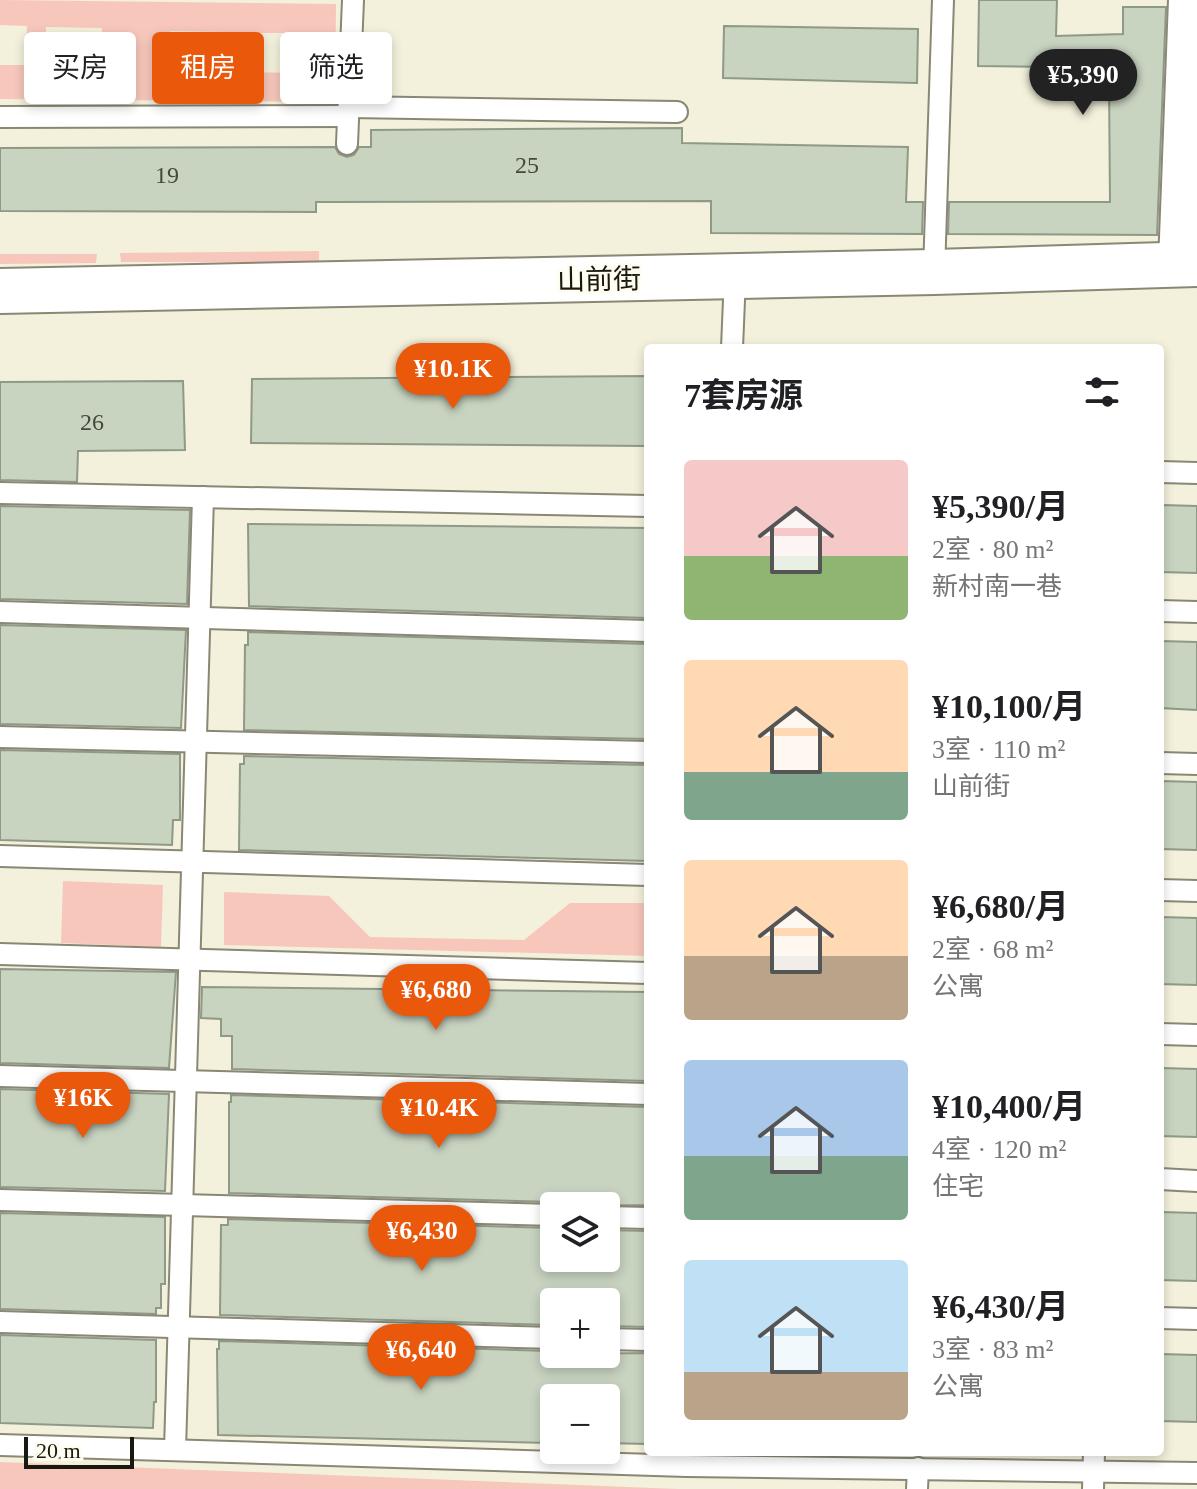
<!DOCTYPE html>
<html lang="zh">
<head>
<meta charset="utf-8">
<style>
  body { margin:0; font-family:"Times New Roman","Noto Sans SC",serif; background:#f2f2f2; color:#202124; height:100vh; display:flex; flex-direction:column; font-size:30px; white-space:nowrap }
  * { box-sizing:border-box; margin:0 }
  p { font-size:26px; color:#757577 }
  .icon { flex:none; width:44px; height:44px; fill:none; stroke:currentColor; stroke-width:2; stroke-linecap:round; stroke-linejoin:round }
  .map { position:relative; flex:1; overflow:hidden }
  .panel { position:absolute; left:644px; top:344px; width:520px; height:1112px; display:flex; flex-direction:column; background:#fff; border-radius:8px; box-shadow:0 4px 12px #0003 }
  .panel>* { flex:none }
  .hud { position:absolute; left:24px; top:32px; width:500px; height:72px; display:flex; gap:16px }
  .controls { position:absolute; left:540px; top:1192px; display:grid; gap:16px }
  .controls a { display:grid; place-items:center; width:80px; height:80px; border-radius:8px; background:#fff; box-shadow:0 4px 12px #0003; font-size:40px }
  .scale { position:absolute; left:24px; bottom:20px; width:110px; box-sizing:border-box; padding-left:8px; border:4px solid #1a1911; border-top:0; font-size:22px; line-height:28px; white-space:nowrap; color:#1a1911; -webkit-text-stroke:6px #fffdf0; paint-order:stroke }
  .price { position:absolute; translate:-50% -68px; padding:0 18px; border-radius:28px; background:#ea580c; color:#fff; font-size:26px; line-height:52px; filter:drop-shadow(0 2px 4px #0008) }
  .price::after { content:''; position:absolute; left:50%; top:48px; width:24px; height:18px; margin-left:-12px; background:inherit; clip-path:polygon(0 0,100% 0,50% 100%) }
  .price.selected { background:#222; color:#fff }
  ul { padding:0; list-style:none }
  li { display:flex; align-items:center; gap:24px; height:200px; padding:0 40px }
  li span { display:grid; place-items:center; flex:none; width:224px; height:160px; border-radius:8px; color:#555 }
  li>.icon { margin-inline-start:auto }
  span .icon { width:96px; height:96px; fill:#fffc; stroke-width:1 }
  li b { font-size:34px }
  h2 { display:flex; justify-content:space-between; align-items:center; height:96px; padding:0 40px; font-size:34px }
  .chip { padding:0 28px; border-radius:8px; background:#fff; box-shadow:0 4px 12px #0003; font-size:28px; line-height:72px }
  .chip.selected { background:#ea580c; color:#fff }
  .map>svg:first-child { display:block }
  .green { fill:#f7c7bb; fill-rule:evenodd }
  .building { fill:#c8d3c0; stroke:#8e9987; stroke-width:2 }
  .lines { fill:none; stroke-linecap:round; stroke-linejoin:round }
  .lane-casing { stroke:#8a8774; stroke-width:24 }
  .street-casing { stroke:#8a8774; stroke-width:44 }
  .secondary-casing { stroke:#8a8774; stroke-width:48 }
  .lane { stroke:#fff; stroke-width:20 }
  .street { stroke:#fff; stroke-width:40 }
  .secondary { stroke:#fff; stroke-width:44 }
  .labels { text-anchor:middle; stroke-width:6; stroke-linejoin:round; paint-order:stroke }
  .number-label { font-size:24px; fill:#46483d }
  .street-label { font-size:28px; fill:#1a1911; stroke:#fffdf0 }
</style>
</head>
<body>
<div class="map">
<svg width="1197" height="1489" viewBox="0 0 1197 1489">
  <rect width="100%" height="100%" fill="#f3f0db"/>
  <g class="green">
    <path d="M0,0L336,4L335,102L0,99V65H26L27,26L0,25ZM46,27L102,28V67H46ZM170,31L226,32V72L169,71ZM246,33H302V73L245,72Z"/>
    <polygon points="319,251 319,262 121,262 120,253"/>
    <polygon points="0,254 97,254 96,263 0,264"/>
    <polygon points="63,881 163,885 161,947 61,943"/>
    <polygon points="224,892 329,896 370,937 524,940 570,903 648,903 648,956 224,945"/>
    <polygon points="0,1462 678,1489 0,1489"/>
  </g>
  <g class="building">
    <polygon points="979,0 1057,0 1056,36 1123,34 1123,7 1166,7 1157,235 948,234 949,202 1110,202 1109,80 1056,80 1056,67 978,66"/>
    <polygon points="724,26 918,29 917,83 723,78"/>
    <polygon points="682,128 682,143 908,147 906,202 923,202 922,234 711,233 711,201 333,202 316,202 316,212 0,211 0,148 335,147 339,154 347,157 354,155 359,147 371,147 371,130"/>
    <polygon points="648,376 648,446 251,443 252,379"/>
    <polygon points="183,381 185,450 78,451 77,482 0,480 0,382"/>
    <polygon points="1162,505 1197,506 1197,573 1160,572"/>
    <polygon points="0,506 190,510 187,604 0,599"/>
    <polygon points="248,524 648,528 648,618 249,606"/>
    <polygon points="0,625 186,630 181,728 0,724"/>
    <polygon points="248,632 648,644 648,739 244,730 245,645 248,645"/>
    <polygon points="1160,641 1197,642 1197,710 1160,708"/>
    <polygon points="0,750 180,754 180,820 173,820 172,845 0,840"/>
    <polygon points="244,756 648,765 648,861 239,850 240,764 244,764"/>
    <polygon points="1160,781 1197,782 1197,850 1160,849"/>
    <polygon points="1160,917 1197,918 1197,985 1160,984"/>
    <polygon points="0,969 176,972 169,1068 0,1063"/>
    <polygon points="202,987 648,992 648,1081 232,1069 232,1036 221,1036 221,1019 201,1018"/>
    <polygon points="1160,1068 1197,1069 1197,1137 1160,1136"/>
    <polygon points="0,1089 169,1094 165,1191 0,1187"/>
    <polygon points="231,1095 648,1107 648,1205 563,1206 554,1202 229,1193 229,1102 231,1102"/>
    <polygon points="1160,1212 1197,1213 1197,1281 1160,1280"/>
    <polygon points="0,1213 165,1217 165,1284 161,1284 161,1308 156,1308 156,1314 0,1309"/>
    <polygon points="228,1219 554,1228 554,1258 606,1258 606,1230 648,1231 648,1327 606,1326 606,1295 551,1295 550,1325 220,1315 221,1225 228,1225"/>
    <polygon points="0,1335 156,1340 156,1402 154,1402 153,1428 0,1423"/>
    <polygon points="219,1341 549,1351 554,1354 648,1353 648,1444 606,1443 606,1398 551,1398 548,1443 218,1435 217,1349 219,1349"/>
    <polygon points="1160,1354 1197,1355 1197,1422 1160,1421"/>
  </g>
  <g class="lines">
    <defs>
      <g id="lane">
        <polyline points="349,107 677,112"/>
        <polyline points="0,117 348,116"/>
        <polyline points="347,144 353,0"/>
        <polyline points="934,272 943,0"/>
        <polyline points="732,348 735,276"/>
        <polyline points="1160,472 1197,473"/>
        <polyline points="0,493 648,506"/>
        <polyline points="1160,611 1197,612"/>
        <polyline points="0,612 648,631"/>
        <polyline points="0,737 648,752"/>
        <polyline points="1160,763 1197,764"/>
        <polyline points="0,856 648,875"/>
        <polyline points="1160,890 1197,891"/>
        <polyline points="0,954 648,973"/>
        <polyline points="1160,1034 1197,1035"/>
        <polyline points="0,1076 648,1094"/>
        <polyline points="1160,1179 1197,1181"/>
        <polyline points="0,1200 554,1215"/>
        <polyline points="606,1217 648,1218"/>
        <polyline points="1160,1318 1197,1319"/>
        <polyline points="0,1322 554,1338"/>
        <polyline points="606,1339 648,1340"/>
        <polyline points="0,1445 687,1466 1197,1473"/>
        <polyline points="175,1450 203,497"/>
        <polyline points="917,1489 918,1468"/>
        <polyline points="1093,1489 1094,1452"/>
      </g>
      <polyline id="street" points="1179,264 1189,0"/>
      <polyline id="secondary" points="0,291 934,272 1197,264"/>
    </defs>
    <use href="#lane" class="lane-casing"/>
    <use href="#street" class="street-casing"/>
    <use href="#secondary" class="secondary-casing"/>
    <use href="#lane" class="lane"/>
    <use href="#street" class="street"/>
    <use href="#secondary" class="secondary"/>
  </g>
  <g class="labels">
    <g class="number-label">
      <text x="527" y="173">25</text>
      <text x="167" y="183">19</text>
      <text x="92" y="430">26</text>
    </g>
    <g class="street-label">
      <text transform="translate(599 279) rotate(-1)" y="10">山前街</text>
    </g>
  </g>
</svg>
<div class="controls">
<a><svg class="icon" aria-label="layers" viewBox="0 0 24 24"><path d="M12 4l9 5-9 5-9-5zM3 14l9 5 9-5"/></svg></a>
<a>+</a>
<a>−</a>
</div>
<div class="scale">20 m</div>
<b class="price selected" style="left:1083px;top:117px">¥5,390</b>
<b class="price" style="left:453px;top:411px">¥10.1K</b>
<b class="price" style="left:436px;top:1032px">¥6,680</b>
<b class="price" style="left:83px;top:1140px">¥16K</b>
<b class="price" style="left:439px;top:1150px">¥10.4K</b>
<b class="price" style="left:422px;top:1273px">¥6,430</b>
<b class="price" style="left:421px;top:1392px">¥6,640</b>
<div class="hud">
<a class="chip">买房</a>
<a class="chip selected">租房</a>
<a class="chip">筛选</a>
</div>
<section class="panel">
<h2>7套房源<svg class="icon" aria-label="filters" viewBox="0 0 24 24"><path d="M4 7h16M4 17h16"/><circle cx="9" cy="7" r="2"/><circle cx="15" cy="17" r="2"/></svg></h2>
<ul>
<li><span style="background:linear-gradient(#f6c9c9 60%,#8fb573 0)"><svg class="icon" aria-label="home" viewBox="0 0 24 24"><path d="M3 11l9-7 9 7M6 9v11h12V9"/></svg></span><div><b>¥5,390/月</b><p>2室 · 80 m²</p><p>新村南一巷</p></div></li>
<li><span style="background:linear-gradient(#ffd9b3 70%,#7fa58c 0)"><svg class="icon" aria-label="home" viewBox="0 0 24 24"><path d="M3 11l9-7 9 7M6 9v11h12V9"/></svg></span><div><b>¥10,100/月</b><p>3室 · 110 m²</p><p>山前街</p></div></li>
<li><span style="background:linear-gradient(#ffd9b3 60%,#b9a48a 0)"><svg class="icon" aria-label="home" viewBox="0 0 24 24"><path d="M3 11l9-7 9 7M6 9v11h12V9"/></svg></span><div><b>¥6,680/月</b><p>2室 · 68 m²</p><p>公寓</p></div></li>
<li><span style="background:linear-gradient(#a9c7e8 60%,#7fa58c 0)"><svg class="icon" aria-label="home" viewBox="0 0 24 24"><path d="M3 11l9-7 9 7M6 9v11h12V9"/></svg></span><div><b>¥10,400/月</b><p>4室 · 120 m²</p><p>住宅</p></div></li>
<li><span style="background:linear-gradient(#bfe0f5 70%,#b9a48a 0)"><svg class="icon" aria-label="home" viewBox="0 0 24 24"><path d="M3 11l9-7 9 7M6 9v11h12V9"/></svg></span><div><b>¥6,430/月</b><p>3室 · 83 m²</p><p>公寓</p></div></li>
</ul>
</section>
</div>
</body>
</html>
